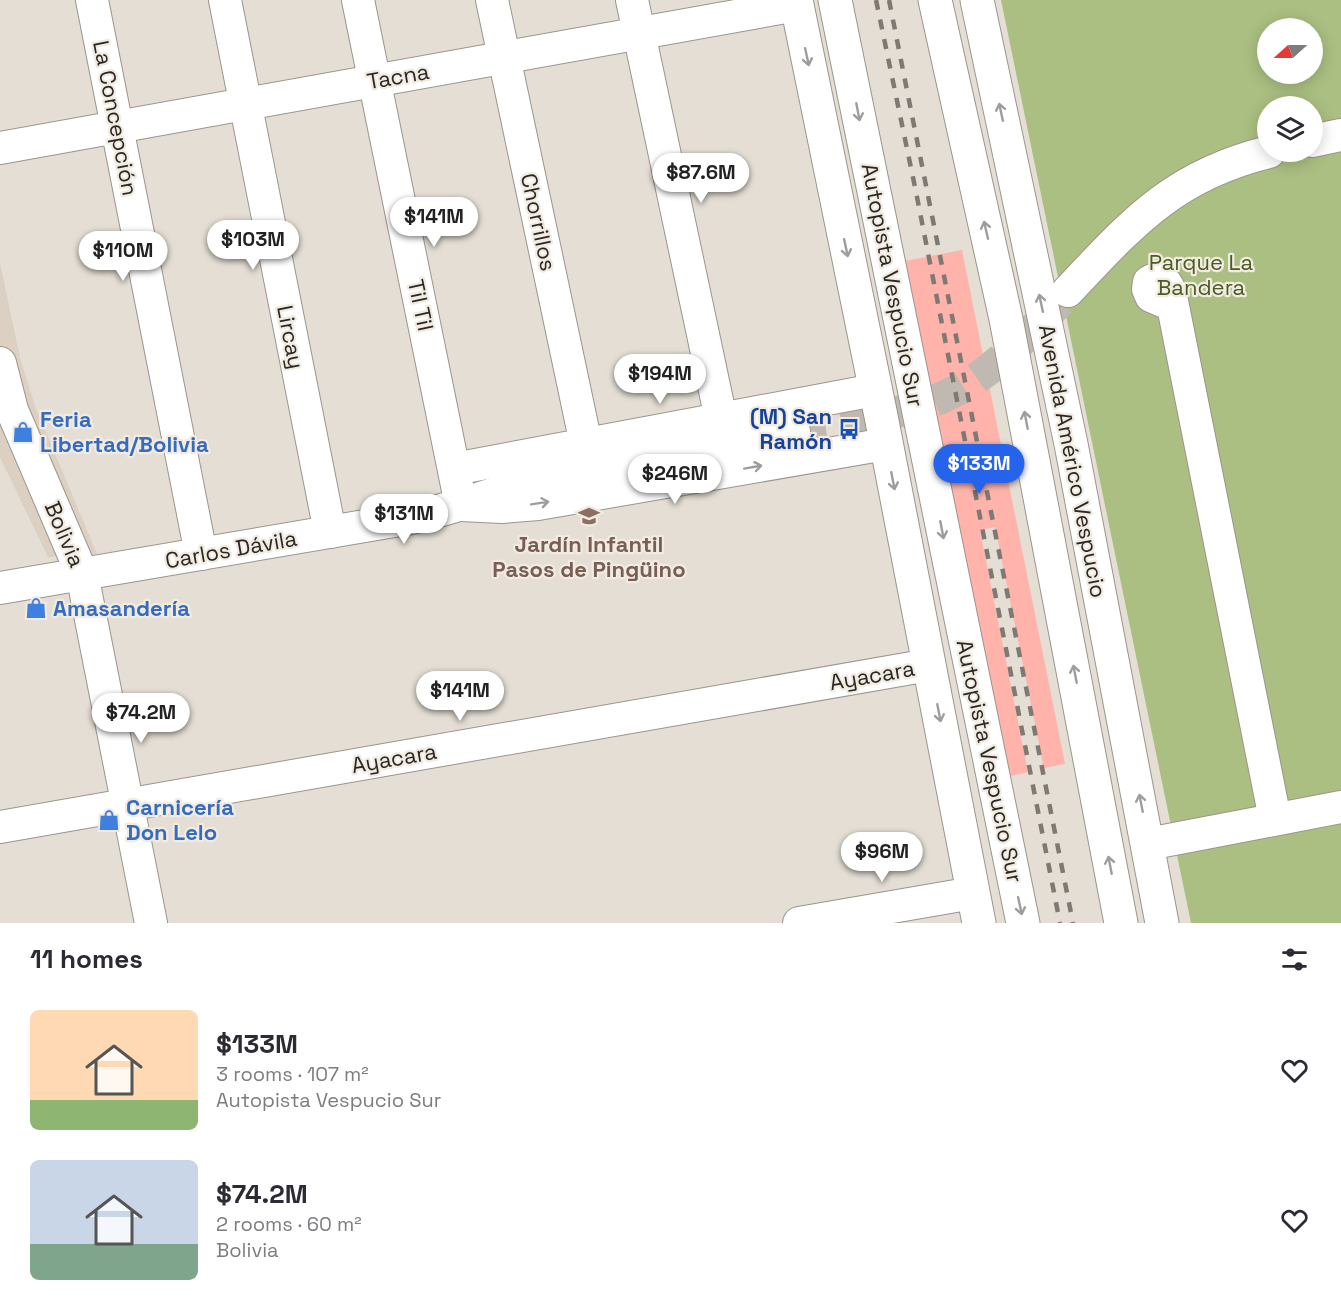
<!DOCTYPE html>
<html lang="en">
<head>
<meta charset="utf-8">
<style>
  body { margin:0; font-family:"Space Grotesk",sans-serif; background:#f7f7f7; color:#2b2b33; height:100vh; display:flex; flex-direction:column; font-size:22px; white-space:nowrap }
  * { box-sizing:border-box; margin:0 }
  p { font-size:20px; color:#7c7c81 }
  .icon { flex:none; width:33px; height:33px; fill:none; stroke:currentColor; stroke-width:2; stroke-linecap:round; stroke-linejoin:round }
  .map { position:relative; height:923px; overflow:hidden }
  .details { display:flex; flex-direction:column; background:#fff; flex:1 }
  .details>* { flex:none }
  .needle { width:39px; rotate:249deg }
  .buttons { position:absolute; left:1257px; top:18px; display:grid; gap:12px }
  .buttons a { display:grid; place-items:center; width:66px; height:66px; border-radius:50%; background:#fff; box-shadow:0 3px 15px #0003; font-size:30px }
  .price { position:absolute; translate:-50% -51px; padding:0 14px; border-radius:21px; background:#fff; color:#222; font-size:20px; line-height:39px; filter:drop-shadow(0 2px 3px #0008) }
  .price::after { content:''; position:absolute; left:50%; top:36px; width:18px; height:14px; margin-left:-9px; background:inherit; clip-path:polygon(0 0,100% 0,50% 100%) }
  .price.selected { background:#2563eb; color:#fff }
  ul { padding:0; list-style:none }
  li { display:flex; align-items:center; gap:18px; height:150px; padding:0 30px }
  li span { display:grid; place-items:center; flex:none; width:168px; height:120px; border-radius:9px; color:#555 }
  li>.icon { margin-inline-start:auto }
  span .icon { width:72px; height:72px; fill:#fffc; stroke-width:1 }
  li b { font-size:26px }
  h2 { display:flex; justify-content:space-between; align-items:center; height:72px; padding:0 30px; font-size:26px }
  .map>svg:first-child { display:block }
  .built { fill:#dbd0c1 }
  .green { fill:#abbf82; fill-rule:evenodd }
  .building { fill:#ffb3ab }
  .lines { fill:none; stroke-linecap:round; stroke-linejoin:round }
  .minor-tunnel { stroke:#bfb9b1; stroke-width:32; stroke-dasharray:32 16; stroke-linecap:butt }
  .minor-casing { stroke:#9b958c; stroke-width:34 }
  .major-casing { stroke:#9b958c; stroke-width:35 }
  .highway-casing { stroke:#9b958c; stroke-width:35 }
  .minor { stroke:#fff; stroke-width:32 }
  .major { stroke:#fff; stroke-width:33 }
  .highway { stroke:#fff; stroke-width:33 }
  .rail { stroke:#7e7973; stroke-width:4.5; stroke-dasharray:10 10; stroke-linecap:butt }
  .oneway { stroke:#9f9d9c }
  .labels { text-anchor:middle; stroke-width:4.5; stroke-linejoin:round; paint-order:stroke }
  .street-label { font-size:22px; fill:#292623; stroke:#f1ebe1 }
  .park-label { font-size:22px; fill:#4b5c22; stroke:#f1ebe1 }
  .transit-label { font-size:22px; font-weight:bold; fill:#164399; stroke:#f1ebe1; text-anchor:end }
  .shop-label { font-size:22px; font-weight:bold; fill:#366cbe; stroke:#f1ebe1; text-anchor:start }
  .education-label { font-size:22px; font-weight:bold; fill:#785e54; stroke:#f1ebe1 }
</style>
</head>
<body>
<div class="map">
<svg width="1341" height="923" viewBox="0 0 1341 923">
  <rect width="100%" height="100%" fill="#e4ded4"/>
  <polygon class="built" points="0,263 20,358 35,406 97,554 48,557 0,457"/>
  <path class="green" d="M1001,0H1341V923H1191ZM1268,28H1312V74H1268ZM1268,106H1312V152H1268Z"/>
  <polygon class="building" points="962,250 1065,764 1044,768 995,527 980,530 1028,772 1003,778 900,262"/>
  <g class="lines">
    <path class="minor-tunnel" d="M794,432C844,422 896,417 943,397C988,378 1027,336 1060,301"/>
    <defs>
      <g id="minor">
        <polyline points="92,0 201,554"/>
        <polyline points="225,0 330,532"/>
        <polyline points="358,0 461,505 502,507 538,504 886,444"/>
        <polyline points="492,0 586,444"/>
        <polyline points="632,0 721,419"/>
        <polyline points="1312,141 1341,135"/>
        <polyline points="0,148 797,5"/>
        <path d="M1068,291C1132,223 1174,175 1269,152"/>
        <path d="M1172,305L1151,296L1148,289L1149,282C1160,275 1166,281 1170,291L1275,819"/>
        <polyline points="0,363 12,410 82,574 151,923"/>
        <polyline points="454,469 875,390"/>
        <path d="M0,588L406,519C456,509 504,488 554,476L794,432"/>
        <polyline points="0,827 929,665"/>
        <polyline points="1148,844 1341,807"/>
        <polyline points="799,923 973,893"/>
      </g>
      <g id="major">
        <polyline points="796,0 881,416 979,923"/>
        <polyline points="977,0 1071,444 1162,923"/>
      </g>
      <g id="highway">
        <polyline points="835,0 1023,923"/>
        <polyline points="935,0 1006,319 1121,923"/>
      </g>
    </defs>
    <use href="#minor" class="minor-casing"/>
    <use href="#major" class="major-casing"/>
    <use href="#highway" class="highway-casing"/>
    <use href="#minor" class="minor"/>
    <use href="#major" class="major"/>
    <use href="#highway" class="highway"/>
    <g class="rail">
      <polyline points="876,0 915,187 1060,923"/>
      <polyline points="889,0 1073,923"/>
    </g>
  </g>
  <defs><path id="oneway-shaft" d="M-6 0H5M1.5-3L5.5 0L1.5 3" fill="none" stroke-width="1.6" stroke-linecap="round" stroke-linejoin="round" transform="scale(1.5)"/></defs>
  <g class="oneway">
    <use href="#oneway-shaft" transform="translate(807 57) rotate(78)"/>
    <use href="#oneway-shaft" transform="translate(858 112) rotate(79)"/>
    <use href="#oneway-shaft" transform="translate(1001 112) rotate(-102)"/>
    <use href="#oneway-shaft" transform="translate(986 230) rotate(-103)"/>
    <use href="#oneway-shaft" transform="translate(846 248) rotate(78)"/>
    <use href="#oneway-shaft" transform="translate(1041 303) rotate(-102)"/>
    <use href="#oneway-shaft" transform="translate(1026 420) rotate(-101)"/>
    <use href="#oneway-shaft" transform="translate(753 467) rotate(-10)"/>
    <use href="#oneway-shaft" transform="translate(893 481) rotate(79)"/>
    <use href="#oneway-shaft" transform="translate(540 503) rotate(-9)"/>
    <use href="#oneway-shaft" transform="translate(942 530) rotate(79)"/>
    <use href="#oneway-shaft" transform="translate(1075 674) rotate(-101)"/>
    <use href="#oneway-shaft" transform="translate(939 713) rotate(79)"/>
    <use href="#oneway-shaft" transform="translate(1141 803) rotate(-101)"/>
    <use href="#oneway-shaft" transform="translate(1110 865) rotate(-101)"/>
    <use href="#oneway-shaft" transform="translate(1020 906) rotate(78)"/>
  </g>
  <defs>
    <symbol id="bus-bare" viewBox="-9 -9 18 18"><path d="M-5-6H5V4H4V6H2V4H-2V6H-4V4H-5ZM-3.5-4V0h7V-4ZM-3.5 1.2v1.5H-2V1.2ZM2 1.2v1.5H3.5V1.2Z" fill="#1a4fb4" stroke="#f1ebe1" stroke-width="2.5" paint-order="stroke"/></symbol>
    <symbol id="shop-bare" viewBox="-9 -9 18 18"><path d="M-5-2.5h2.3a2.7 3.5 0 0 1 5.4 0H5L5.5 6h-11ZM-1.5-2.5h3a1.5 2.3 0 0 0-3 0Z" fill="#3f7fe0" stroke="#f1ebe1" stroke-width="2.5" paint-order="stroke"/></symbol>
    <symbol id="school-bare" viewBox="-9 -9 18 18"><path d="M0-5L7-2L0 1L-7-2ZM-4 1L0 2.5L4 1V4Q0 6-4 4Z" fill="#8d6e63" stroke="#f1ebe1" stroke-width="2.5" paint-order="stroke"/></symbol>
  </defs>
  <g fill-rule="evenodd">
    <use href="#bus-bare" x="834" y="414" width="30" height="30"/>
    <use href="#shop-bare" x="8" y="417" width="30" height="30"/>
    <use href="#school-bare" x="574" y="501" width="30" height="30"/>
    <use href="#shop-bare" x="21" y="593" width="30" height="30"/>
    <use href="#shop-bare" x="94" y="805" width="30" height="30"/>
  </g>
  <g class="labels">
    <g class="street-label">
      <text transform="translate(398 76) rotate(-10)" y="8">Tacna</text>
      <text transform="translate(116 118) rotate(79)" y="8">La Concepción</text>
      <text transform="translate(539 222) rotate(78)" y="8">Chorrillos</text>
      <text transform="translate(893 285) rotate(79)" y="8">Autopista Vespucio Sur</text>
      <text transform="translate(421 305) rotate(78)" y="8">Til Til</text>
      <text transform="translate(291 337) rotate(79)" y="8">Lircay</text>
      <text transform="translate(1073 461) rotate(79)" y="8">Avenida Américo Vespucio</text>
      <text transform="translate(65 534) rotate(67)" y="8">Bolivia</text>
      <text transform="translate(231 549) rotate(-10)" y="8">Carlos Dávila</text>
      <text transform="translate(872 675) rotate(-10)" y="8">Ayacara</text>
      <text transform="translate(394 758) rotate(-10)" y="8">Ayacara</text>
      <text transform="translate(990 761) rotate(78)" y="8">Autopista Vespucio Sur</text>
    </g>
    <g class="park-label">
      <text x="1201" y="270">Parque La<tspan x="1201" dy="25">Bandera</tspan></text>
    </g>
    <g class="transit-label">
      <text x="832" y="424">(M) San<tspan x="832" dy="25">Ramón</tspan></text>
    </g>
    <g class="shop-label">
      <text x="40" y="427">Feria<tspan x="40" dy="25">Libertad/Bolivia</tspan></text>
      <text x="53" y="616">Amasandería</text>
      <text x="126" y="815">Carnicería<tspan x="126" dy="25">Don Lelo</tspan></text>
    </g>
    <g class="education-label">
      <text x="589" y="552">Jardín Infantil<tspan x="589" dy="25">Pasos de Pingüino</tspan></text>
    </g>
  </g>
</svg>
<div class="buttons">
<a><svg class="needle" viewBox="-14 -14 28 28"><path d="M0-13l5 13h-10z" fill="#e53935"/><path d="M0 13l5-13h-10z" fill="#7c7c81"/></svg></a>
<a><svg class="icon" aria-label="layers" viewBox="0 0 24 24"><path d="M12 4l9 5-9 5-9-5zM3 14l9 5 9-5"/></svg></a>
</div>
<b class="price" style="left:701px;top:204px">$87.6M</b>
<b class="price" style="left:434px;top:248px">$141M</b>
<b class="price" style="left:253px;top:271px">$103M</b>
<b class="price" style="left:123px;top:282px">$110M</b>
<b class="price" style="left:660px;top:405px">$194M</b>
<b class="price selected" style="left:979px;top:495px">$133M</b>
<b class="price" style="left:675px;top:505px">$246M</b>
<b class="price" style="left:404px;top:545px">$131M</b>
<b class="price" style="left:460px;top:722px">$141M</b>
<b class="price" style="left:141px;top:744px">$74.2M</b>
<b class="price" style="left:882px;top:883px">$96M</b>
</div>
<section class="details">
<h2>11 homes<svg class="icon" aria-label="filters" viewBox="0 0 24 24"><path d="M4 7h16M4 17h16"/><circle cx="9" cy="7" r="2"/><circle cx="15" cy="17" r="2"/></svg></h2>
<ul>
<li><span style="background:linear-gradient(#ffd9b3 75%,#8fb573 0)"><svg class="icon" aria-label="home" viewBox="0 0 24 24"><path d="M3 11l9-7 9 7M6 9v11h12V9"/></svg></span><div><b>$133M</b><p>3 rooms · 107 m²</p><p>Autopista Vespucio Sur</p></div><svg class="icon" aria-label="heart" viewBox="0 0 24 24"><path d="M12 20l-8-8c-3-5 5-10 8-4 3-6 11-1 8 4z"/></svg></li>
<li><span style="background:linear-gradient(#c9d6e8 70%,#7fa58c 0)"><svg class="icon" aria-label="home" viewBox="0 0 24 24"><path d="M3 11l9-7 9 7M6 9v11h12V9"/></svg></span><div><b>$74.2M</b><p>2 rooms · 60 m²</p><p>Bolivia</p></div><svg class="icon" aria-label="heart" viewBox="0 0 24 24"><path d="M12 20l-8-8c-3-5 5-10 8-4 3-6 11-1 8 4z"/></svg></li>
</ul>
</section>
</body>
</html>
